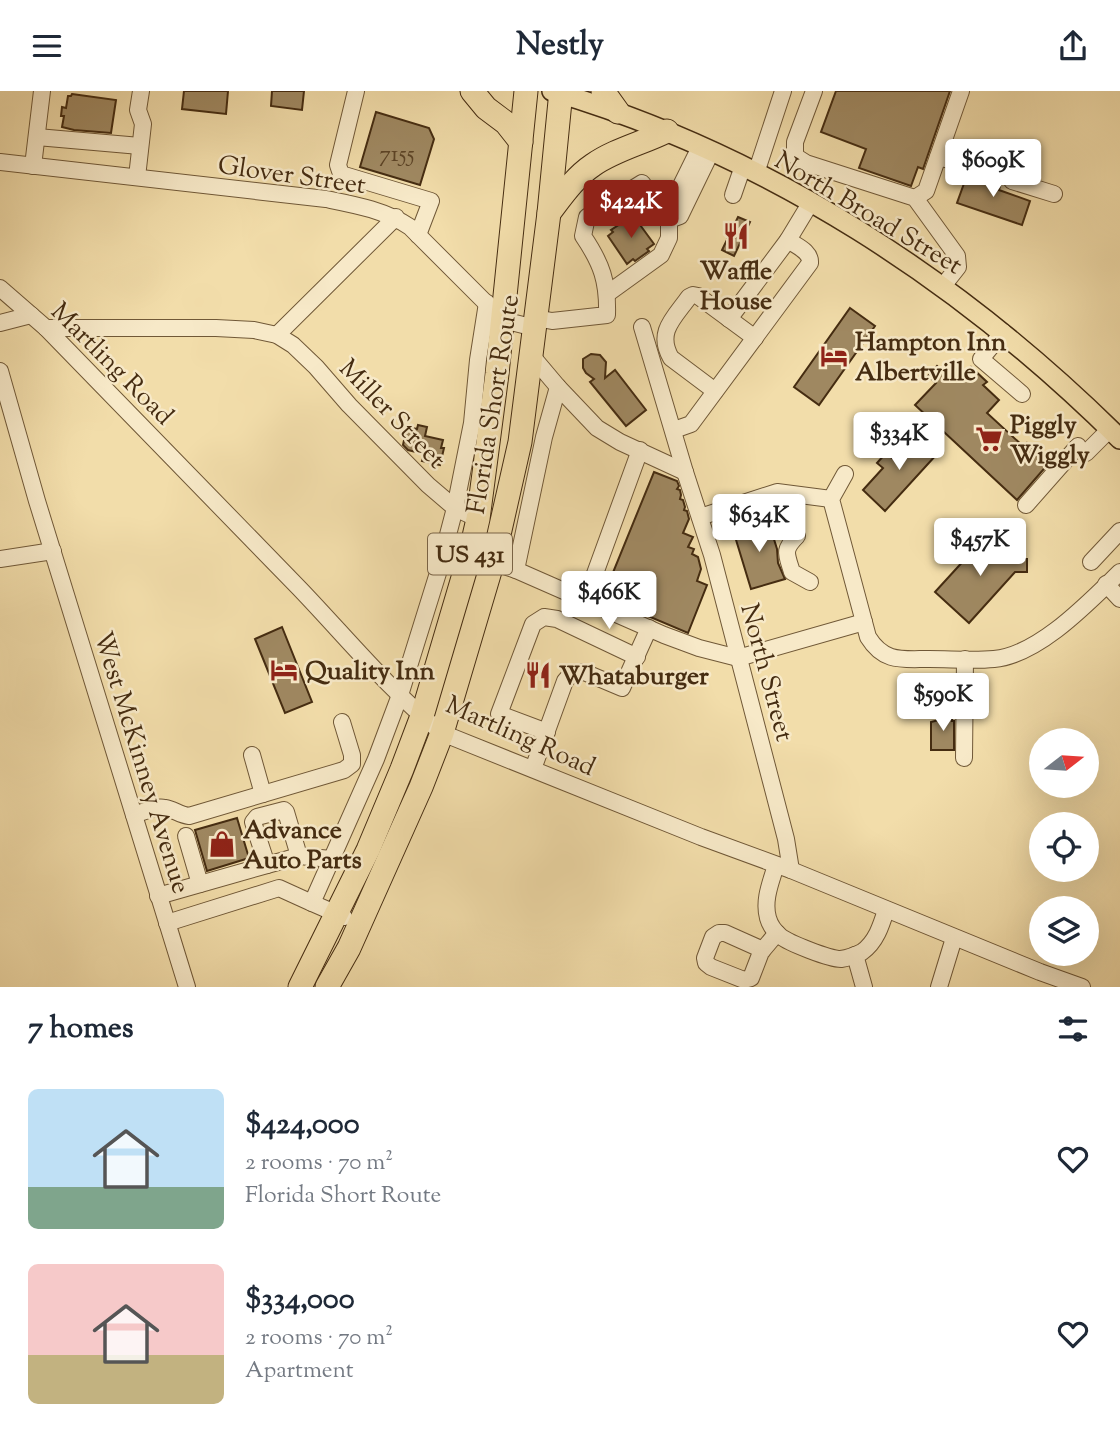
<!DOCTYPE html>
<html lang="en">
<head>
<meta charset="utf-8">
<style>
  body { margin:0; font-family:"Sorts Mill Goudy",serif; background:#f6f6f7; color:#1f2937; height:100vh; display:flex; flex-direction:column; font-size:26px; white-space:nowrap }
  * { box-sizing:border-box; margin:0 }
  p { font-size:23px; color:#747a83 }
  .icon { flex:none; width:38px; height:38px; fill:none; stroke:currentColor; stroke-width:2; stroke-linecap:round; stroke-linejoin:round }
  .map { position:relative; height:896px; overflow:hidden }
  .panel { display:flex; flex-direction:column; background:#fff; flex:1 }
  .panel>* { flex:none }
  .needle { width:46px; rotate:73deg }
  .controls { position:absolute; left:1029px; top:637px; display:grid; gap:14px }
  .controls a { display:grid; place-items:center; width:70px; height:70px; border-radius:50%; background:#fff; box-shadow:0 7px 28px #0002; font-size:35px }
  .price { position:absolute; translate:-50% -60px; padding:0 16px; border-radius:7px; background:#fff; color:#222; font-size:23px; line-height:46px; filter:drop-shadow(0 2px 4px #0008) }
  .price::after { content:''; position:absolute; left:50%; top:42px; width:21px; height:16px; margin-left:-10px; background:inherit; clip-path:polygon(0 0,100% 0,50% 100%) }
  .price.active { background:#8f2418; color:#fff }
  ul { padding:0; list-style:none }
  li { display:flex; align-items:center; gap:21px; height:175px; padding:0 28px }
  li span { display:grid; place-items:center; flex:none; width:196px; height:140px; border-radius:10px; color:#555 }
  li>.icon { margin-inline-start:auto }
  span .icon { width:84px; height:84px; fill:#fffc; stroke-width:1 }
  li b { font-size:30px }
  h2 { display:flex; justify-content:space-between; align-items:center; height:84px; padding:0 28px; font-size:30px }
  header { display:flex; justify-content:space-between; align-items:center; height:91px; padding:0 28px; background:#fff; font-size:32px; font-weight:700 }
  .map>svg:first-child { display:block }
  .building { fill:#9f8861; stroke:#452c11; stroke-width:2 }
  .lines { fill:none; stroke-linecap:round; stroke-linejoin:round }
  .minor-casing { stroke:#705837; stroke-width:18 }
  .major-casing { stroke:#452c11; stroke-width:22 }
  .highway-casing { stroke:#452c11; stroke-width:25 }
  .minor { stroke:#f7e9c8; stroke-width:16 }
  .major { stroke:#f2ddaa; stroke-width:19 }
  .highway { stroke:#f2ddaa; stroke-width:23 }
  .labels { text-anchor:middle; stroke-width:5; stroke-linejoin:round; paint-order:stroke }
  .number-label { font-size:23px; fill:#5c4325 }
  .shield { fill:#f7e9c8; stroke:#7a6548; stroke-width:2 }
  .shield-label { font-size:24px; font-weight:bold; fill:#452c11 }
  .street-label { font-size:26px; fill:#452c11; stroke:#f7e9c8 }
  .poi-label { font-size:26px; font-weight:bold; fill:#452c11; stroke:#f7e9c8; text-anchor:start }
</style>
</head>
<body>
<header><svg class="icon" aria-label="menu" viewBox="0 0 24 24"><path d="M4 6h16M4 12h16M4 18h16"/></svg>Nestly<svg class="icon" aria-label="share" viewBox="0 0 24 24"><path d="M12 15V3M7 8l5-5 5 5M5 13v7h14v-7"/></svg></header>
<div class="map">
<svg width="1120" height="896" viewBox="0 0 1120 896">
  <rect width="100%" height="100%" fill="#f2ddaa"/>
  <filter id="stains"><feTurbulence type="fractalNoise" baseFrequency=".00286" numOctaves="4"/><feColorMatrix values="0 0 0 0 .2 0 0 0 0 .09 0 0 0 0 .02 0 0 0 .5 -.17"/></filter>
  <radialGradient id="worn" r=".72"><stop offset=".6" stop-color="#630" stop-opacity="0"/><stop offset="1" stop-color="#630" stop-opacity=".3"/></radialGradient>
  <g class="building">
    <polygon points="184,0 228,0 226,23 182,18"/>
    <polygon points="272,0 304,0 302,19 271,15"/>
    <polygon points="836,0 950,0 923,78 918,76 911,95 859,77 866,58 821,41"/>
    <polygon points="72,3 116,9 111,42 74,39 62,36 64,25 61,25 62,16 66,17 68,5 71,5"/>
    <polygon points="376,21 429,37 434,48 420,94 360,76"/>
    <polygon points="985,80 1002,86 999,99 1030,110 1022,134 957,112 966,87 981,92"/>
    <polygon points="738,126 750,131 734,165 722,159"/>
    <polygon points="635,127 654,153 647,158 649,160 635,170 633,168 627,173 608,145 613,141 611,139 628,128 630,130"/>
    <polygon points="850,217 875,235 819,314 794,296"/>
    <polygon points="591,263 600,264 606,271 605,287 615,279 646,319 626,335 590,291 594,288 586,282 583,277 583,268"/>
    <polygon points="951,273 963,285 971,276 987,291 983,294 999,309 987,322 1024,356 1027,352 1049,372 1017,409 915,314 936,292 928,285 937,275 943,281"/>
    <polygon points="418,334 427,336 425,345 443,349 441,357 444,357 440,374 422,370 424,363 408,359 403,354 407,336 417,338"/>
    <polygon points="914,343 937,363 885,420 863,399 883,377 877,372 886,362 892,367"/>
    <polygon points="654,381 677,390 679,395 677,398 680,399 681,404 680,408 683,409 685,416 684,419 687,420 689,428 683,442 693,446 688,456 694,458 692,463 698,466 701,478 697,490 707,494 688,542 603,506"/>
    <polygon points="768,429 777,458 778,472 785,488 751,498 733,439"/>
    <polygon points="988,443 1015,468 1027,468 1027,481 1015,481 969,532 935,501"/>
    <polygon points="282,536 312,611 285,622 255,548"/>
    <polygon points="939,623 952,623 952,630 954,630 954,659 931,659 931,631 939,629"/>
    <polygon points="237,727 249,767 207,780 195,739"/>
  </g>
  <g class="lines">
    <defs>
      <g id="minor">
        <polyline points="356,0 338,74 341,83 431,110 418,144"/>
        <polyline points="814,0 795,51 795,65 806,72 915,107 957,165 958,176 943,195"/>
        <polyline points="37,46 140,55"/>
        <polyline points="938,66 976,76 979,65 1016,76 1012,90 1054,103"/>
        <path d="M0,71L326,108C356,114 384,119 410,136L503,229L535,237"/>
        <polyline points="33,75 42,0"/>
        <polyline points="756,82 783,0"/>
        <polyline points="137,86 143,33 138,19 141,0"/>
        <polyline points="733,104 743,75"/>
        <polyline points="915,107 926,100 961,0"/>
        <polyline points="669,129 680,125 711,61"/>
        <path d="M0,197L46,237C130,324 215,410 299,497C346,546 389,599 442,642L701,746L791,779L1040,881L1082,896"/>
        <polyline points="607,203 661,164 669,147 669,119 700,56"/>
        <path d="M536,227L552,230L607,224C608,191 602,173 583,145L587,126L642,92L669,129"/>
        <polyline points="729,228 788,149 811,111"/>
        <polyline points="0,232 31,224"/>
        <polyline points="642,236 685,381 712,464 786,748 791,779"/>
        <polyline points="46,237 216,237 254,239 277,244 293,254 316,276 349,314 428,394 455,417 478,428"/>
        <polyline points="1003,241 981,268 1022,303"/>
        <polyline points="277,244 396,126"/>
        <polyline points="531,264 558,296 597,337 620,351 685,381"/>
        <polyline points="0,280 37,410 187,896"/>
        <path d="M715,300L671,267C656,241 674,227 689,206L693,204L698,205L755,247"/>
        <path d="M674,339L691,333L810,172C811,160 796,155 788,149"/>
        <polyline points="1086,362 1110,338"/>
        <path d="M845,383L831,408L868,546C884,572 902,568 929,568C951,568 973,570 994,568C1039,564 1089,511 1120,481"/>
        <polyline points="1026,414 1078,355"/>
        <polyline points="700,426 777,401 831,408"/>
        <path d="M797,445C783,459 786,462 792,481L810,491"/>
        <polyline points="470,463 516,479 664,544 699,557 738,567 864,531"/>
        <polyline points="0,468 53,460"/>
        <polyline points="1091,471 1120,440"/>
        <polyline points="516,479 544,346 558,296"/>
        <polyline points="1106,493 1120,508"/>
        <polyline points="585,510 640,359"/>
        <polyline points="547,641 499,623 533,533 544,526 557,528 637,566"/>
        <polyline points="252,664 263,703"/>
        <polyline points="964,667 965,568"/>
        <polyline points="533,678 565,590 572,582 584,581 622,597 649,537"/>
        <path d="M134,724C143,721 155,715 165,717C173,718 180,724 189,725L344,679L352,673V664L342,631"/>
        <polyline points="186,745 200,793"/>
        <polyline points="299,765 267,774 253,731 257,726 284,719 286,721 299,765 331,768"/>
        <path d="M776,774C771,791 763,809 768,827C770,834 774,840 780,845C789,852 829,868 841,868C848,867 856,864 862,861C876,851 881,835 886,819"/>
        <polyline points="158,805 267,774"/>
        <polyline points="344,826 312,812 376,668 400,604 438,482 455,417 472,332 478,269 487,212"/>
        <polyline points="167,832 279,797 312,812"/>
        <polyline points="763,859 725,842 719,842 713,846 705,867 706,872 711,876 744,889 751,887 761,861 777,842"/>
        <polyline points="855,864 864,896"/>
        <polyline points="939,896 954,847"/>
      </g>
      <path id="major" d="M552,0C768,64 961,190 1120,348"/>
      <g id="highway">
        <polyline points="472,0 486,17 506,32 521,51"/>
        <polyline points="603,0 618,21"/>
        <path d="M549,122C562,105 575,86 593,74C614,59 643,52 667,40"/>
        <polyline points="300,896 368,759 402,678 422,625 470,463 478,428 497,283 526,0"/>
        <polyline points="327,896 349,857 421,696 442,642 493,470 520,351 549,122 561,0"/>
      </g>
    </defs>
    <use href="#minor" class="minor-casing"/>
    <use href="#major" class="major-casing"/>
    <use href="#highway" class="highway-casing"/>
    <use href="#minor" class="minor"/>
    <use href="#major" class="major"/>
    <use href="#highway" class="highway"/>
  </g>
  <defs>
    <symbol id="restaurant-bare" viewBox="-9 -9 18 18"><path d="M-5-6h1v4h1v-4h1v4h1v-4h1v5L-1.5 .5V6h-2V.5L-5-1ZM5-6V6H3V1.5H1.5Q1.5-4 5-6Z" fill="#8f2418" stroke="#f7e9c8" stroke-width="2.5" paint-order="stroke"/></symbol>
    <symbol id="hotel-bare" viewBox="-9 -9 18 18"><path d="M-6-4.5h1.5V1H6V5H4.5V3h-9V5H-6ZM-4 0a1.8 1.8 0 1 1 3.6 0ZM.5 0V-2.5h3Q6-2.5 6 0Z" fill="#8f2418" stroke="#f7e9c8" stroke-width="2.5" paint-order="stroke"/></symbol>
    <symbol id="supermarket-bare" viewBox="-9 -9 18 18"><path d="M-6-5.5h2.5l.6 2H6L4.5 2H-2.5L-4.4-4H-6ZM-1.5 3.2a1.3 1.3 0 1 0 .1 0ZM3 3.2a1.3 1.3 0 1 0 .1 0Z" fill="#8f2418" stroke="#f7e9c8" stroke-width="2.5" paint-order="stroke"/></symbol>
    <symbol id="shop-bare" viewBox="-9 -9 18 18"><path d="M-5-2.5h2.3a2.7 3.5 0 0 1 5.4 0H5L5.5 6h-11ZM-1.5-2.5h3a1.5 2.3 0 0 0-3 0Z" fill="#8f2418" stroke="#f7e9c8" stroke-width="2.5" paint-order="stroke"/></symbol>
  </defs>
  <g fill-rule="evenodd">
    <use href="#restaurant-bare" x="717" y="126" width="38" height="38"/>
    <use href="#hotel-bare" x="815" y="246" width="38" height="38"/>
    <use href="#supermarket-bare" x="970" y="329" width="38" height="38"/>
    <use href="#hotel-bare" x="265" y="560" width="38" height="38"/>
    <use href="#restaurant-bare" x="519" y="565" width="38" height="38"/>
    <use href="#shop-bare" x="203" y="734" width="38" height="38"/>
  </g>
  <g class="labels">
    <g class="number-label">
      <text x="397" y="70">7155</text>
    </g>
    <rect class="shield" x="428" y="442.5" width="84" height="41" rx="5"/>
    <g class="shield-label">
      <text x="470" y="471">US 431</text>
    </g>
    <g class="street-label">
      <text transform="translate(292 83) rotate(8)" y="9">Glover Street</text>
      <text transform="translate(869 121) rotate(31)" y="9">North Broad Street</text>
      <text transform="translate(113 272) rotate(45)" y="9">Martling Road</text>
      <text transform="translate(492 313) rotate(-81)" y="9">Florida Short Route</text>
      <text transform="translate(393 322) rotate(46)" y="9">Miller Street</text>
      <text transform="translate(768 581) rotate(75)" y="9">North Street</text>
      <text transform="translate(521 644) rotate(24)" y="9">Martling Road</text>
      <text transform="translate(143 671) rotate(73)" y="9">West McKinney Avenue</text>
    </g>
    <g class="poi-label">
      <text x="736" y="188" text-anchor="middle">Waffle<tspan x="736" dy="30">House</tspan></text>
      <text x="855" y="259">Hampton Inn<tspan x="855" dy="30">Albertville</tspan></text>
      <text x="1010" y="342">Piggly<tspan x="1010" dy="30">Wiggly</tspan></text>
      <text x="305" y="588">Quality Inn</text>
      <text x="559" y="593">Whataburger</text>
      <text x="243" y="747">Advance<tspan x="243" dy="30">Auto Parts</tspan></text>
    </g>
  </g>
  <rect width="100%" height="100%" filter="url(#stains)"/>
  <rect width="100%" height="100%" fill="url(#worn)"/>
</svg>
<div class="controls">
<a><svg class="needle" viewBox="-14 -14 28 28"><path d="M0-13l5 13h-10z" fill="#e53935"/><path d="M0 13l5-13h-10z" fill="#747a83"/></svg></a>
<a><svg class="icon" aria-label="locate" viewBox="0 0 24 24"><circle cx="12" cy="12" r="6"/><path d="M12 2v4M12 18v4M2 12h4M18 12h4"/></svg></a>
<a><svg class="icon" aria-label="layers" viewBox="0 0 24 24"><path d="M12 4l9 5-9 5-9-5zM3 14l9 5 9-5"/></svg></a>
</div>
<b class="price" style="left:993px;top:108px">$609K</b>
<b class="price active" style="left:631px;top:149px">$424K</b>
<b class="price" style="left:899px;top:381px">$334K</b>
<b class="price" style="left:759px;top:463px">$634K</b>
<b class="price" style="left:980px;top:487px">$457K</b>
<b class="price" style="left:609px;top:540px">$466K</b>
<b class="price" style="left:943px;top:642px">$590K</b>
</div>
<section class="panel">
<h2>7 homes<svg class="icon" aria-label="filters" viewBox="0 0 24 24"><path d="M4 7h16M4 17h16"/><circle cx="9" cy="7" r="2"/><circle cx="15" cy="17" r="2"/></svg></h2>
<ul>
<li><span style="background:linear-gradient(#bfe0f5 70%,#7fa58c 0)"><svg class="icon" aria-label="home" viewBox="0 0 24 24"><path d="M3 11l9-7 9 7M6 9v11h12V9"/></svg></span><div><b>$424,000</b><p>2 rooms · 70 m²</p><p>Florida Short Route</p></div><svg class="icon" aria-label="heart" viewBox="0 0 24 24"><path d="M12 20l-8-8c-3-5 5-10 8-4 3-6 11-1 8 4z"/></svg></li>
<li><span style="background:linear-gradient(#f6c9c9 65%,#c2b280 0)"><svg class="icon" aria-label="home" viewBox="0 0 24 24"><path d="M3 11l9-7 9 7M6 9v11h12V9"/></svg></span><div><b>$334,000</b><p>2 rooms · 70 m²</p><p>Apartment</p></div><svg class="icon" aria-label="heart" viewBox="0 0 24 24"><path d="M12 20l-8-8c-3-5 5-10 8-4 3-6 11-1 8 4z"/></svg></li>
</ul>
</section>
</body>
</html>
